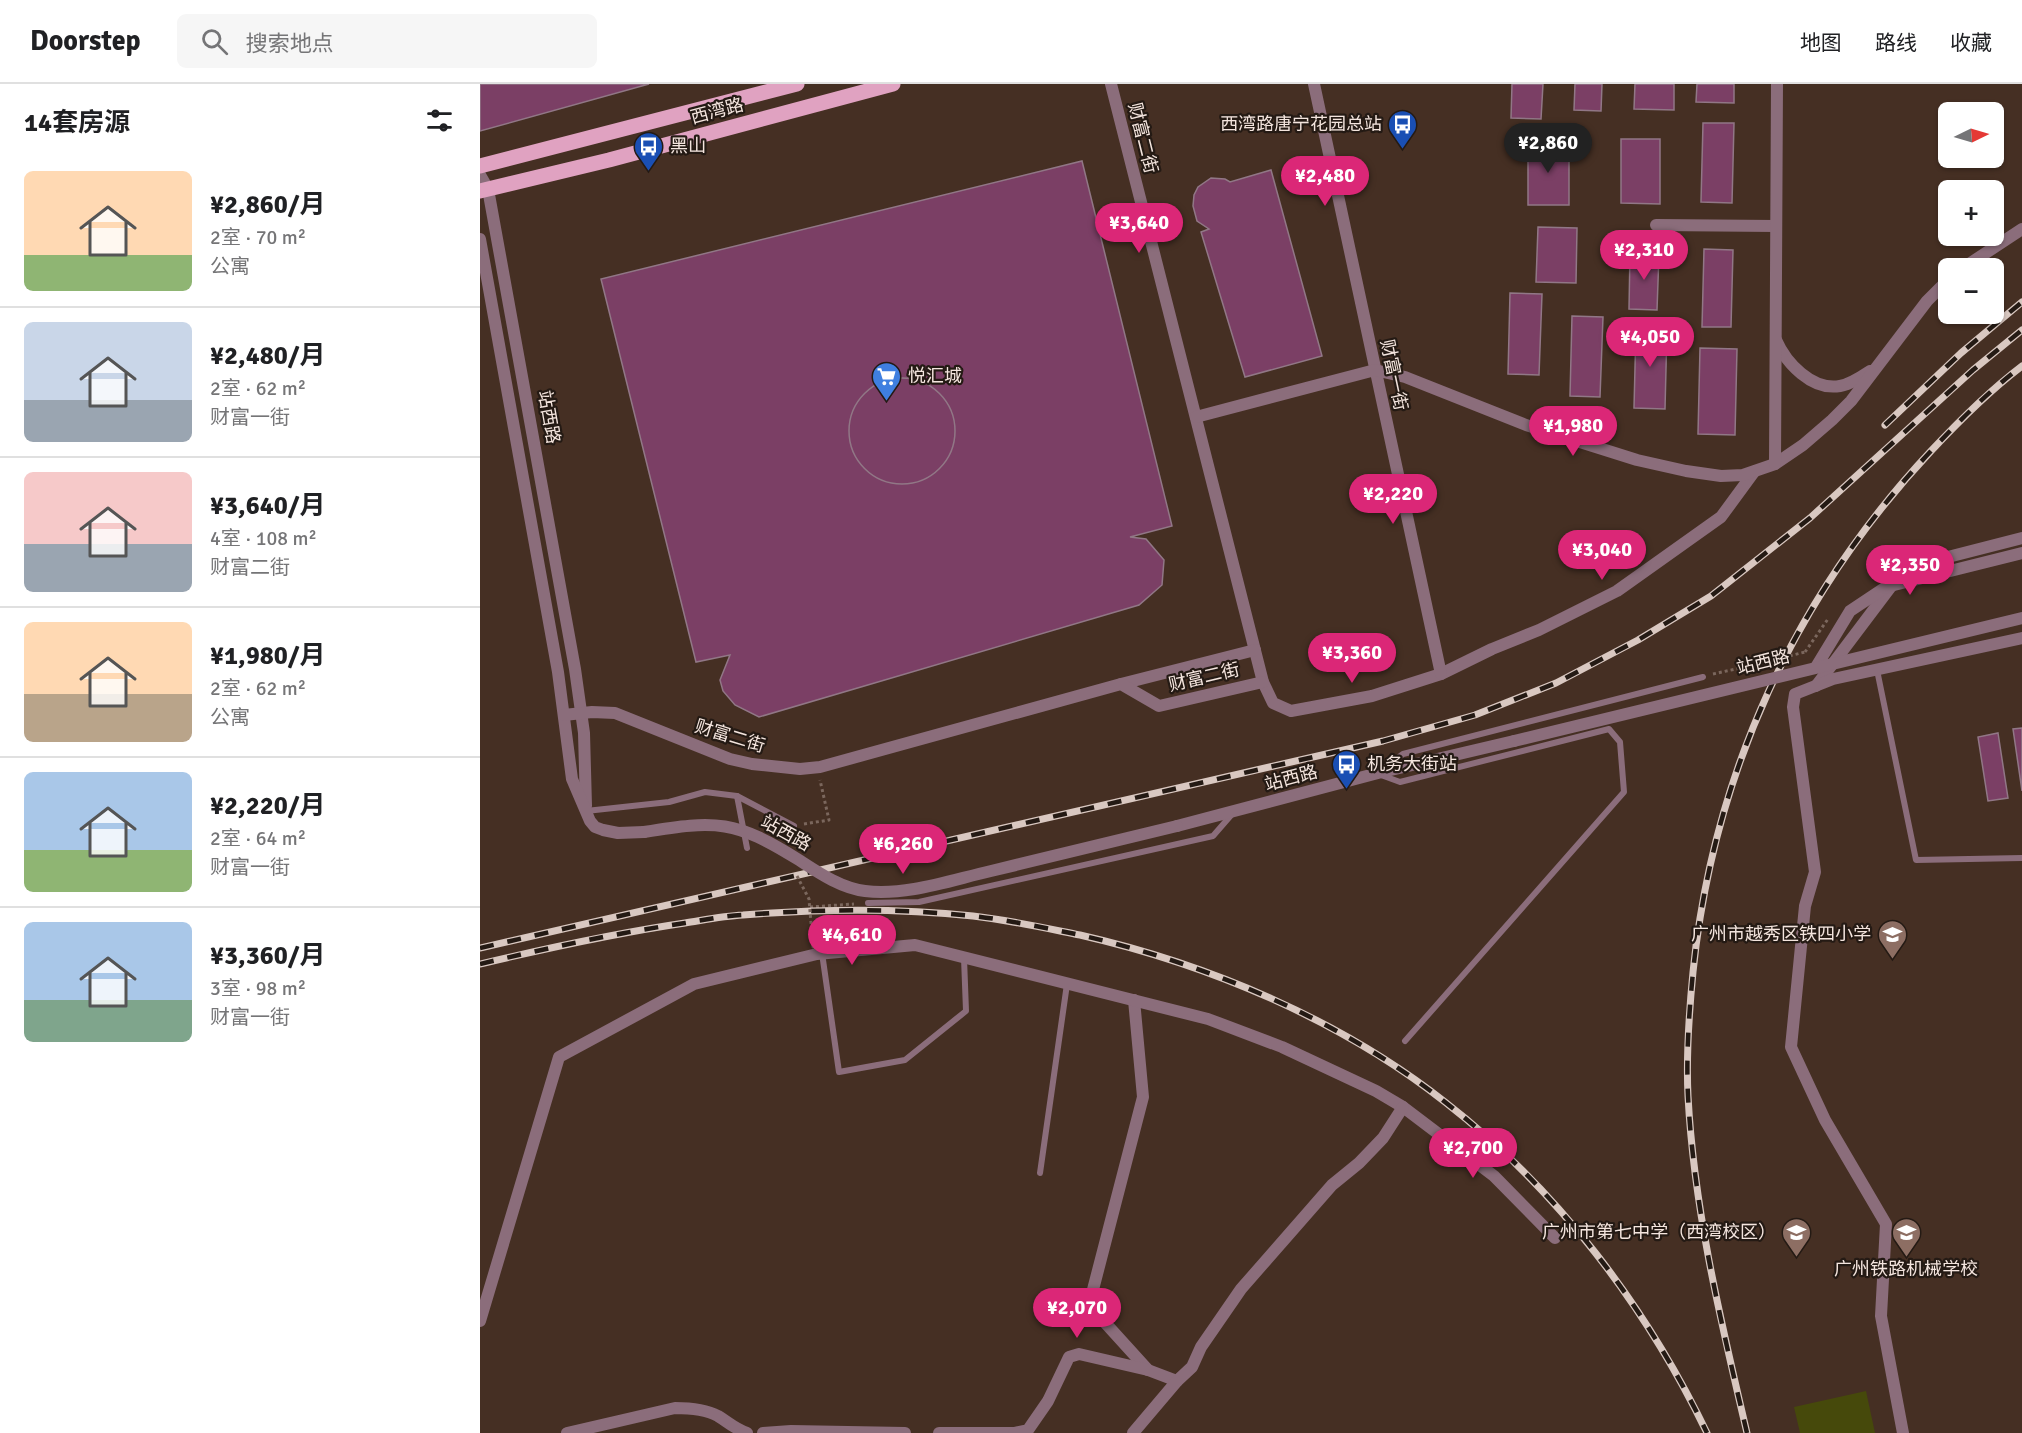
<!DOCTYPE html>
<html lang="zh">
<head>
<meta charset="utf-8">
<style>
  body { margin:0; font-family:Signika,"Noto Sans SC",sans-serif; background:#f6f6f6; color:#202124; height:100vh; display:flex; flex-direction:column; font-size:22px; white-space:nowrap }
  * { box-sizing:border-box; margin:0 }
  p { font-size:20px; color:#757577 }
  .icon { flex:none; width:33px; height:33px; fill:none; stroke:currentColor; stroke-width:2; stroke-linecap:round; stroke-linejoin:round }
  .map { position:relative; flex:1; overflow:hidden }
  .panel { display:flex; flex-direction:column; background:#fff; width:480px }
  .panel>* { flex:none }
  .needle { width:39px; rotate:85deg }
  .buttons { position:absolute; left:1458px; top:18px; display:grid; gap:12px }
  .buttons a { display:grid; place-items:center; width:66px; height:66px; border-radius:9px; background:#fff; box-shadow:0 2px 4px #0004; font-size:30px }
  .price { position:absolute; translate:-50% -51px; padding:0 14px; border-radius:21px; background:#db2777; color:#fff; font-size:20px; line-height:39px; filter:drop-shadow(0 2px 3px #0008) }
  .price::after { content:''; position:absolute; left:50%; top:36px; width:18px; height:14px; margin-left:-9px; background:inherit; clip-path:polygon(0 0,100% 0,50% 100%) }
  .price.selected { background:#222; color:#fff }
  ul { padding:0; list-style:none }
  li { display:flex; align-items:center; gap:18px; height:150px; padding:0 24px }
  li+li { border-top:2px solid #e0e0e0 }
  li span { display:grid; place-items:center; flex:none; width:168px; height:120px; border-radius:9px; color:#555 }
  li>.icon { margin-inline-start:auto }
  span .icon { width:72px; height:72px; fill:#fffc; stroke-width:1 }
  li b { font-size:26px }
  h2 { display:flex; justify-content:space-between; align-items:center; height:72px; padding:0 24px; font-size:26px }
  header { display:flex; align-items:center; gap:36px; box-sizing:border-box; height:84px; padding:0 30px; background:#fff; border-bottom:2px solid #e0e0e0 }
  header strong { font-size:28px }
  nav { display:flex; gap:33px; margin-inline-start:auto; font-size:21px }
  .search { width:420px; height:54px; background:#f6f6f6; display:flex; align-items:center; gap:15px; box-sizing:border-box; padding:0 21px; border-radius:9px; color:#757577; font-size:22px }
  main { display:flex; flex:1; min-height:0 }
  .map>svg:first-child { display:block }
  .green { fill:#46490b }
  .building { fill:#7b3f65; stroke:#917786; stroke-width:1.5 }
  .lines { fill:none; stroke-linecap:round; stroke-linejoin:round }
  .path { stroke:#7b675d; stroke-width:3; stroke-dasharray:3 3; stroke-linecap:butt }
  .service { stroke:#8b6d7b; stroke-width:6 }
  .minor { stroke:#8b6d7b; stroke-width:12 }
  .primary { stroke:#e0a2c1; stroke-width:15 }
  .rail-casing { stroke:#d9c8c1; stroke-width:7 }
  .rail { stroke:#241a14; stroke-width:4.5; stroke-dasharray:14; stroke-linecap:butt }
  .path-bridge { stroke:#7b675d; stroke-width:3; stroke-dasharray:3 3; stroke-linecap:butt }
  .minor-bridge { stroke:#8b6d7b; stroke-width:12 }
  .labels { text-anchor:middle; stroke-width:4.5; stroke-linejoin:round; paint-order:stroke }
  .street-label { font-size:18px; fill:#f4e5de; stroke:#241a14 }
  .poi-label { font-size:18px; fill:#f4e5de; stroke:#241a14; text-anchor:end }
</style>
</head>
<body>
<header>
<strong>Doorstep</strong>
<div class="search"><svg class="icon" aria-label="search" viewBox="0 0 24 24"><circle cx="10" cy="10" r="6"/><path d="M15 15l6 6"/></svg>搜索地点</div>
<nav><a>地图</a><a>路线</a><a>收藏</a></nav>
</header>
<main>
<section class="panel">
<h2>14套房源<svg class="icon" aria-label="filters" viewBox="0 0 24 24"><path d="M4 7h16M4 17h16"/><circle cx="9" cy="7" r="2"/><circle cx="15" cy="17" r="2"/></svg></h2>
<ul>
<li><span style="background:linear-gradient(#ffd9b3 70%,#8fb573 0)"><svg class="icon" aria-label="home" viewBox="0 0 24 24"><path d="M3 11l9-7 9 7M6 9v11h12V9"/></svg></span><div><b>¥2,860/月</b><p>2室 · 70 m²</p><p>公寓</p></div></li>
<li><span style="background:linear-gradient(#c9d6e8 65%,#9aa5b1 0)"><svg class="icon" aria-label="home" viewBox="0 0 24 24"><path d="M3 11l9-7 9 7M6 9v11h12V9"/></svg></span><div><b>¥2,480/月</b><p>2室 · 62 m²</p><p>财富一街</p></div></li>
<li><span style="background:linear-gradient(#f6c9c9 60%,#9aa5b1 0)"><svg class="icon" aria-label="home" viewBox="0 0 24 24"><path d="M3 11l9-7 9 7M6 9v11h12V9"/></svg></span><div><b>¥3,640/月</b><p>4室 · 108 m²</p><p>财富二街</p></div></li>
<li><span style="background:linear-gradient(#ffd9b3 60%,#b9a48a 0)"><svg class="icon" aria-label="home" viewBox="0 0 24 24"><path d="M3 11l9-7 9 7M6 9v11h12V9"/></svg></span><div><b>¥1,980/月</b><p>2室 · 62 m²</p><p>公寓</p></div></li>
<li><span style="background:linear-gradient(#a9c7e8 65%,#8fb573 0)"><svg class="icon" aria-label="home" viewBox="0 0 24 24"><path d="M3 11l9-7 9 7M6 9v11h12V9"/></svg></span><div><b>¥2,220/月</b><p>2室 · 64 m²</p><p>财富一街</p></div></li>
<li><span style="background:linear-gradient(#a9c7e8 65%,#7fa58c 0)"><svg class="icon" aria-label="home" viewBox="0 0 24 24"><path d="M3 11l9-7 9 7M6 9v11h12V9"/></svg></span><div><b>¥3,360/月</b><p>3室 · 98 m²</p><p>财富一街</p></div></li>
</ul>
</section>
<div class="map">
<svg width="1542" height="1349" viewBox="0 0 1542 1349">
  <rect width="100%" height="100%" fill="#452f23"/>
  <polygon class="green" points="1386,1307 1395,1349 1320,1349 1314,1323"/>
  <g class="building">
    <polygon points="0,0 169,0 0,47"/>
    <polygon points="1032,0 1063,0 1061,35 1031,34"/>
    <polygon points="1095,0 1122,0 1121,27 1094,26"/>
    <polygon points="1155,0 1194,0 1194,26 1154,25"/>
    <polygon points="1217,0 1254,0 1254,19 1216,18"/>
    <polygon points="1223,39 1254,39 1252,119 1221,118"/>
    <polygon points="1141,55 1180,55 1180,120 1141,119"/>
    <rect x="1048" y="58" width="41" height="63"/>
    <polygon points="602,77 692,442 650,453 666,455 684,476 682,501 659,521 279,633 255,621 243,607 240,596 250,571 216,578 121,195"/>
    <polygon points="791,86 842,272 765,293 721,148 729,145 717,137 713,122 714,111 718,103 731,94 745,95 750,98"/>
    <polygon points="1058,143 1097,144 1096,199 1056,198"/>
    <polygon points="1224,165 1253,166 1251,243 1222,243"/>
    <polygon points="1150,169 1179,170 1177,226 1149,225"/>
    <polygon points="1030,209 1062,210 1059,291 1028,290"/>
    <polygon points="1092,232 1123,233 1120,313 1090,312"/>
    <polygon points="1156,244 1187,245 1185,325 1154,324"/>
    <polygon points="1220,264 1257,265 1255,351 1218,350"/>
    <circle cx="422" cy="347" r="53"/>
    <polygon points="1542,644 1542,707 1533,645"/>
    <polygon points="1518,649 1528,714 1508,717 1498,653"/>
  </g>
  <g class="lines">
    <g class="path">
      <polyline points="1325,568 1348,535"/>
      <polyline points="1233,590 1269,582"/>
      <polyline points="324,740 349,736 340,696"/>
      <polyline points="330,823 374,820"/>
    </g>
    <g class="service">
      <polyline points="1397,586 1436,776 1542,774"/>
      <polyline points="903,685 923,670 1223,593"/>
      <polyline points="901,691 920,698 1129,645 1140,658 1144,708 925,957"/>
      <polyline points="257,712 267,764"/>
      <polyline points="106,727 189,718 225,708 257,712 314,742"/>
      <polyline points="388,819 439,818 733,752 753,729"/>
      <polyline points="342,869 359,988 425,976 486,927 484,874"/>
      <polyline points="560,1089 587,900"/>
    </g>
    <g class="minor">
      <polyline points="631,0 783,598 793,619 811,627 892,612 961,590 1012,565 1059,546 1137,507 1241,433 1274,388"/>
      <polyline points="834,0 961,590"/>
      <polyline points="0,91 8,105 95,585 104,649 106,722"/>
      <polyline points="1176,141 1296,142"/>
      <polyline points="0,155 78,588 92,695 110,737 115,743 123,746 138,749 164,748"/>
      <polyline points="1483,184 1542,145"/>
      <path d="M1296,256C1306,279 1332,307 1360,302C1371,300 1381,293 1390,287"/>
      <polyline points="716,333 895,286 925,293 1046,341 1157,376 1206,387 1241,392 1263,391 1295,380 1323,361 1352,336 1371,317 1447,217 1468,196"/>
      <polyline points="1295,380 1297,0"/>
      <polyline points="641,600 775,566"/>
      <polyline points="1336,602 1425,484 1542,454"/>
      <polyline points="84,631 112,628 135,629 250,675 272,680 320,685 340,683 387,670 641,600 679,622 783,598"/>
      <polyline points="697,742 898,689 1034,657"/>
      <polyline points="654,916 663,1013 609,1221 668,1286"/>
      <polyline points="0,1237 79,973 214,900 337,870 435,861 728,935 802,963 896,1007 923,1023 1014,1092 1075,1154"/>
      <path d="M87,1349L195,1324C210,1324 225,1325 238,1332C248,1338 255,1345 267,1349"/>
      <polyline points="283,1349 311,1347 425,1349"/>
      <polyline points="459,1349 534,1349"/>
      <polyline points="534,1349 548,1346 568,1317 589,1273 599,1270 668,1286 697,1297"/>
      <polyline points="653,1349 697,1297 712,1283 721,1263 761,1205 852,1101 879,1079 903,1054 923,1023"/>
      <polyline points="1423,1349 1401,1232 1406,1140 1345,1036 1311,963 1325,822 1335,788 1313,623 1315,610 1353,595 1542,554"/>
    </g>
    <g class="primary">
      <polyline points="0,82 317,0"/>
      <polyline points="0,107 129,76 413,0"/>
    </g>
    <defs>
      <g id="rail">
        <polyline points="1405,341 1481,269 1542,218"/>
        <polyline points="0,864 903,657 995,631 1076,599 1158,556 1231,512 1330,434 1493,286 1542,246"/>
        <path d="M0,880C68,864 136,849 205,839C224,836 243,832 263,831C339,825 417,824 493,832C529,836 565,844 600,851C728,880 861,936 965,1018C1077,1105 1166,1222 1227,1349"/>
        <path d="M1267,1349C1241,1238 1214,1126 1208,1012C1206,971 1209,929 1213,888C1233,690 1315,512 1451,367C1479,337 1509,307 1542,282"/>
      </g>
    </defs>
    <use href="#rail" class="rail-casing"/>
    <use href="#rail" class="rail"/>
    <g class="path-bridge">
      <polyline points="1269,582 1325,568"/>
      <polyline points="317,792 329,815 333,863 356,859 356,851 339,852 339,859 352,857"/>
    </g>
    <g class="minor-bridge">
      <polyline points="1336,583 1370,527 1406,503 1542,469"/>
      <polyline points="1034,657 1542,534"/>
      <path d="M164,748C237,736 255,736 319,776C339,789 361,804 385,807C427,812 471,796 511,787C573,772 635,757 697,742"/>
    </g>
  </g>
  <defs>
    <symbol id="bus-pin" viewBox="-11 -11 22 30"><path d="M0 17L-7.5 6A9.5 9.5 0 1 1 7.5 6Z" fill="#1a4fb4" stroke="#241a14"/><path d="M-5-6H5V4H4V6H2V4H-2V6H-4V4H-5ZM-3.5-4V0h7V-4ZM-3.5 1.2v1.5H-2V1.2ZM2 1.2v1.5H3.5V1.2Z" fill="#fff"/></symbol>
    <symbol id="supermarket-pin" viewBox="-11 -11 22 30"><path d="M0 17L-7.5 6A9.5 9.5 0 1 1 7.5 6Z" fill="#3f7fe0" stroke="#241a14"/><path d="M-6-5.5h2.5l.6 2H6L4.5 2H-2.5L-4.4-4H-6ZM-1.5 3.2a1.3 1.3 0 1 0 .1 0ZM3 3.2a1.3 1.3 0 1 0 .1 0Z" fill="#fff"/></symbol>
    <symbol id="school-pin" viewBox="-11 -11 22 30"><path d="M0 17L-7.5 6A9.5 9.5 0 1 1 7.5 6Z" fill="#8d6e63" stroke="#241a14"/><path d="M0-5L7-2L0 1L-7-2ZM-4 1L0 2.5L4 1V4Q0 6-4 4Z" fill="#fff"/></symbol>
  </defs>
  <g fill-rule="evenodd">
    <use href="#bus-pin" x="906" y="24" width="33" height="45"/>
    <use href="#bus-pin" x="152" y="46" width="33" height="45"/>
    <use href="#supermarket-pin" x="390" y="276" width="33" height="45"/>
    <use href="#bus-pin" x="850" y="664" width="33" height="45"/>
    <use href="#school-pin" x="1396" y="834" width="33" height="45"/>
    <use href="#school-pin" x="1300" y="1132" width="33" height="45"/>
    <use href="#school-pin" x="1410" y="1132" width="33" height="45"/>
  </g>
  <g class="labels">
    <g class="street-label">
      <text transform="translate(237 27) rotate(-15)" y="6">西湾路</text>
      <text transform="translate(663 54) rotate(76)" y="6">财富二街</text>
      <text transform="translate(914 291) rotate(78)" y="6">财富一街</text>
      <text transform="translate(69 333) rotate(80)" y="6">站西路</text>
      <text transform="translate(1283 578) rotate(-14)" y="6">站西路</text>
      <text transform="translate(724 593) rotate(-13)" y="6">财富二街</text>
      <text transform="translate(250 652) rotate(17)" y="6">财富二街</text>
      <text transform="translate(811 694) rotate(-15)" y="6">站西路</text>
      <text transform="translate(306 749) rotate(29)" y="6">站西路</text>
    </g>
    <g class="poi-label">
      <text x="902" y="46">西湾路唐宁花园总站</text>
      <text x="190" y="68" text-anchor="start">黑山</text>
      <text x="428" y="298" text-anchor="start">悦汇城</text>
      <text x="887" y="686" text-anchor="start">机务大街站</text>
      <text x="1391" y="856">广州市越秀区铁四小学</text>
      <text x="1296" y="1154">广州市第七中学（西湾校区）</text>
      <text x="1426" y="1191" text-anchor="middle">广州铁路机械学校</text>
    </g>
  </g>
</svg>
<div class="buttons">
<a><svg class="needle" viewBox="-14 -14 28 28"><path d="M0-13l5 13h-10z" fill="#e53935"/><path d="M0 13l5-13h-10z" fill="#757577"/></svg></a>
<a>+</a>
<a>−</a>
</div>
<b class="price selected" style="left:1068px;top:90px">¥2,860</b>
<b class="price" style="left:845px;top:123px">¥2,480</b>
<b class="price" style="left:659px;top:170px">¥3,640</b>
<b class="price" style="left:1164px;top:197px">¥2,310</b>
<b class="price" style="left:1170px;top:284px">¥4,050</b>
<b class="price" style="left:1093px;top:373px">¥1,980</b>
<b class="price" style="left:913px;top:441px">¥2,220</b>
<b class="price" style="left:1122px;top:497px">¥3,040</b>
<b class="price" style="left:1430px;top:512px">¥2,350</b>
<b class="price" style="left:872px;top:600px">¥3,360</b>
<b class="price" style="left:423px;top:791px">¥6,260</b>
<b class="price" style="left:372px;top:882px">¥4,610</b>
<b class="price" style="left:993px;top:1095px">¥2,700</b>
<b class="price" style="left:597px;top:1255px">¥2,070</b>
</div>
</main>
</body>
</html>
